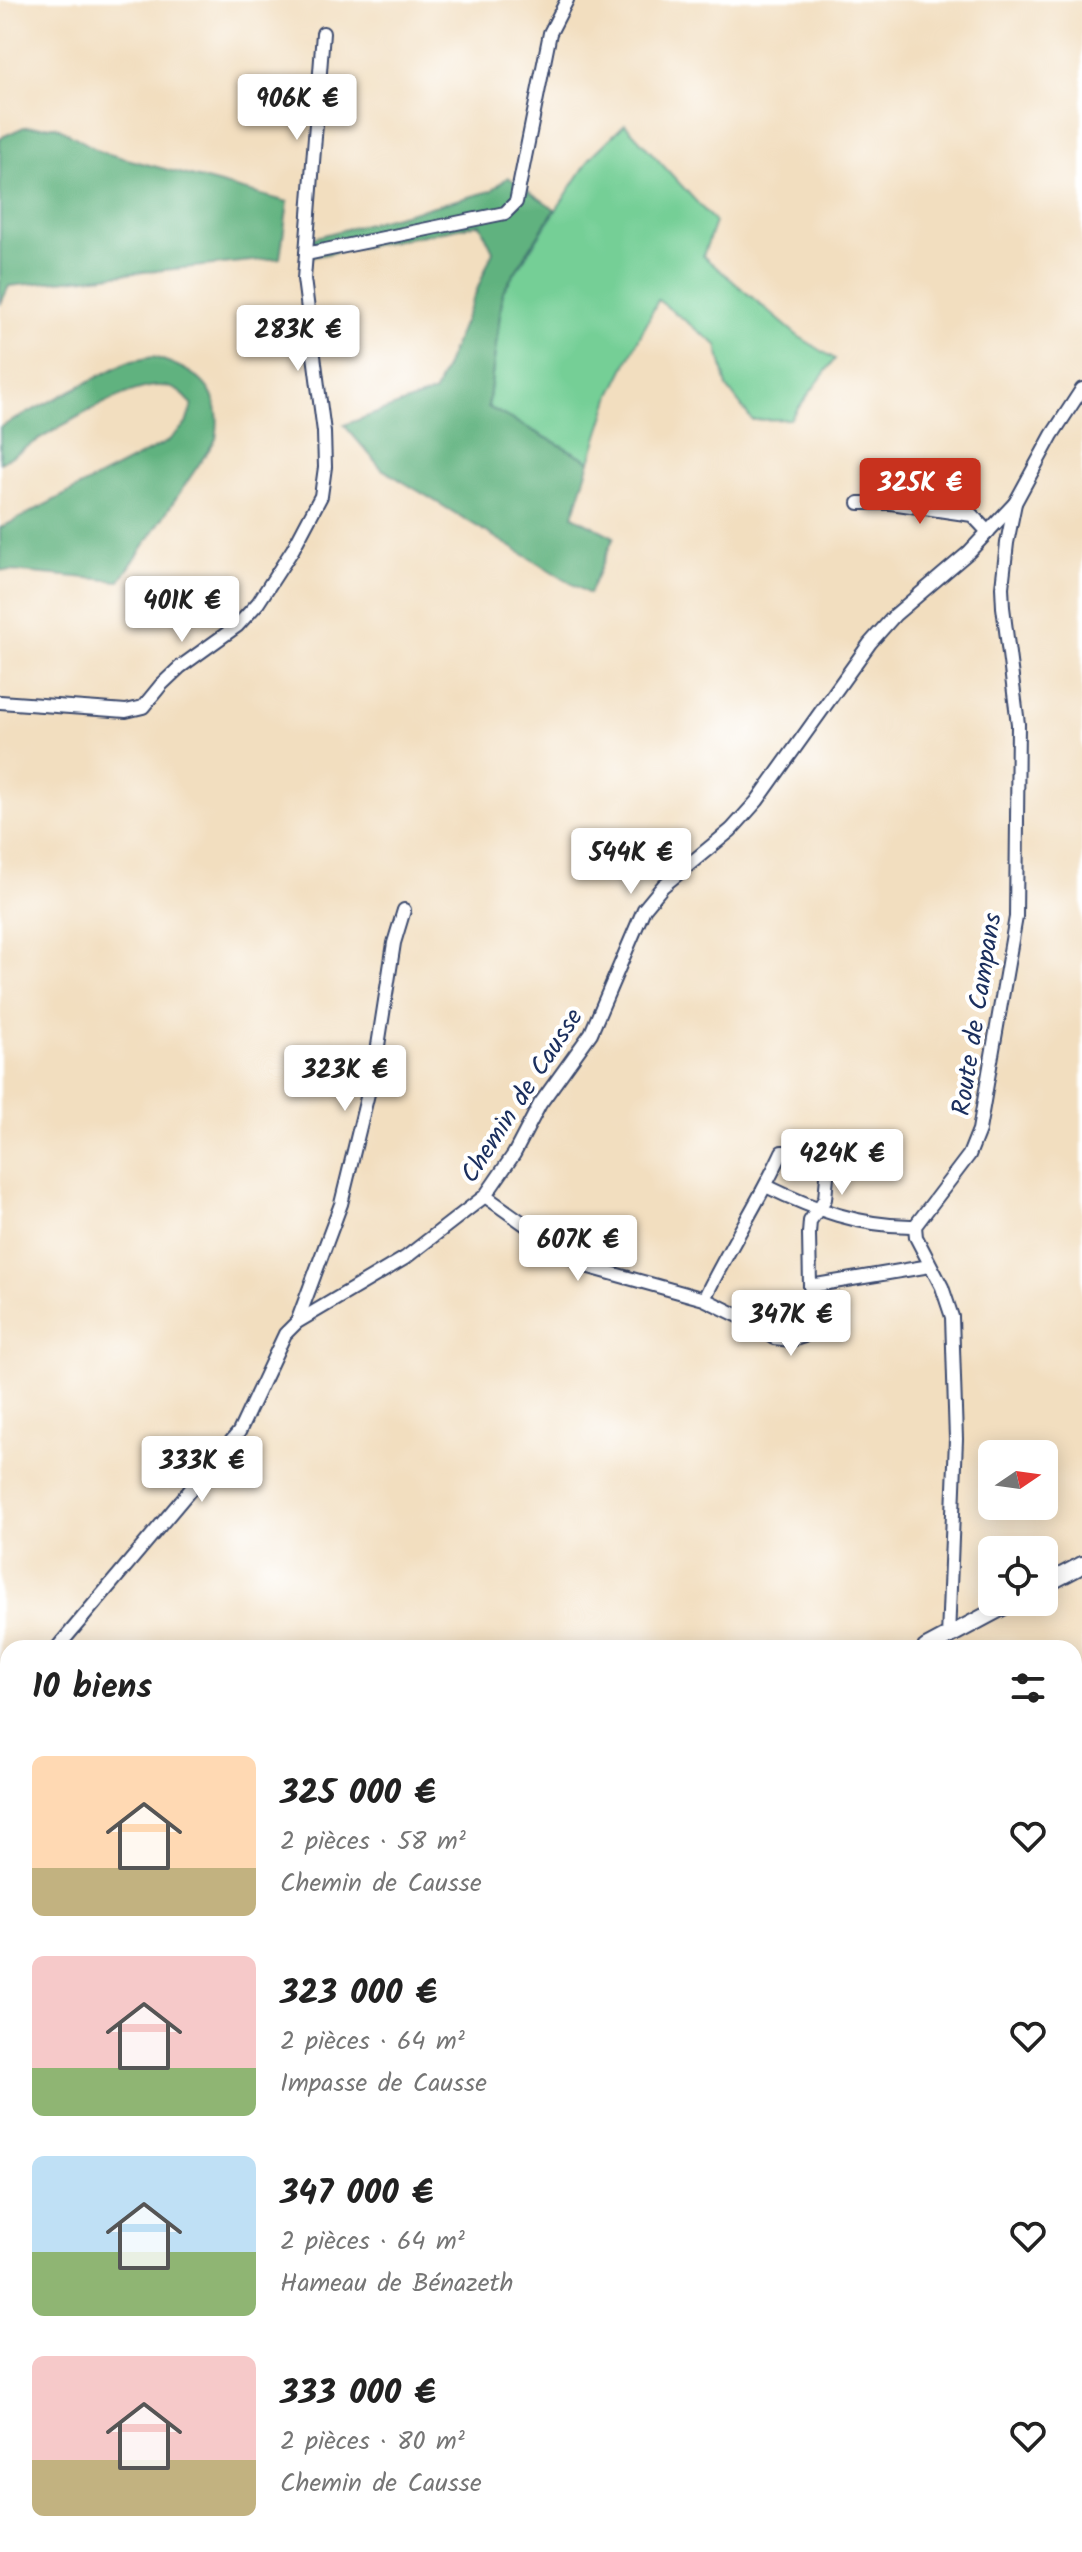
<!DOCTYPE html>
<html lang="fr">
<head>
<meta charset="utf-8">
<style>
  body { margin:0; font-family:Kalam,sans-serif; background:#f2f2f2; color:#222; height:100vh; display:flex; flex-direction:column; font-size:30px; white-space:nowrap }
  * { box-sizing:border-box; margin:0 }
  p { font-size:26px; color:#767676 }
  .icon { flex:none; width:44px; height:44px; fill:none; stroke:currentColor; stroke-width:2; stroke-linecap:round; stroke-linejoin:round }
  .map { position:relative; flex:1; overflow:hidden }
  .side { position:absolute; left:0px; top:1640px; width:1082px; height:912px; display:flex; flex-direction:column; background:#fff; border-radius:24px 24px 0 0; box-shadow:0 4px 20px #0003 }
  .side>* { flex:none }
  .needle { width:52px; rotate:77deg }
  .controls { position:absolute; left:978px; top:1440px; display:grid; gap:16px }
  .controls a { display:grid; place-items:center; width:80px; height:80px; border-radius:12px; background:#fff; box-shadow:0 4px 20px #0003; font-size:40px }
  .price { position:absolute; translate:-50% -68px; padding:0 18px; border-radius:8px; background:#fff; color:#222; font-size:26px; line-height:52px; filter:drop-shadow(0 2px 4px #0008) }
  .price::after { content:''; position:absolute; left:50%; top:48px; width:24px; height:18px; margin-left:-12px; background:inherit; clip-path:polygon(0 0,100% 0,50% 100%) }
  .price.active { background:#c8321e; color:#fff }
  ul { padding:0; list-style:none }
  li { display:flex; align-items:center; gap:24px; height:200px; padding:0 32px }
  li span { display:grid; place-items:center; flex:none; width:224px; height:160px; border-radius:12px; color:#555 }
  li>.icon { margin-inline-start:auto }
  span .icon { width:96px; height:96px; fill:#fffc; stroke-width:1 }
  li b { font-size:34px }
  h2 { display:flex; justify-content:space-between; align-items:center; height:96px; padding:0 32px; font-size:34px }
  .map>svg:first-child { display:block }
  .built { fill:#e0d2b6 }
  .green { fill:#75cf96; stroke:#487f7a; stroke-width:2 }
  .forest { fill:#60b27f; stroke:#3e706e; stroke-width:2 }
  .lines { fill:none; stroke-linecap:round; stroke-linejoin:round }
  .stream { stroke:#58c1d4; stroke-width:3 }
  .minor-casing { stroke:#3b496d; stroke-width:16 }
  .major-casing { stroke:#3b496d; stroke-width:20 }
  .minor { stroke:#fff; stroke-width:12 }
  .major { stroke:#fff; stroke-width:16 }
  .labels { text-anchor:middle; stroke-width:8; stroke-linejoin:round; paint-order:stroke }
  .street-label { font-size:26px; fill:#1b2f5e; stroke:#fff }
</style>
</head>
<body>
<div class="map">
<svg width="1082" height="2552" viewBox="0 0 1082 2552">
  <rect width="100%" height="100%" fill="#fff"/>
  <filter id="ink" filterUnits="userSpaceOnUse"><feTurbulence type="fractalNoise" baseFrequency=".0125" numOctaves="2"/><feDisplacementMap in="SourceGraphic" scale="16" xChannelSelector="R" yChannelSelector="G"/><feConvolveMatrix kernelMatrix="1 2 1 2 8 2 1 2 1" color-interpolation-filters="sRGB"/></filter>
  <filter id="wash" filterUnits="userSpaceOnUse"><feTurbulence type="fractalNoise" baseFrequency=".006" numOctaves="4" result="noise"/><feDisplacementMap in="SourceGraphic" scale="32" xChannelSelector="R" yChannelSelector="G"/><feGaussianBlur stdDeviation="1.8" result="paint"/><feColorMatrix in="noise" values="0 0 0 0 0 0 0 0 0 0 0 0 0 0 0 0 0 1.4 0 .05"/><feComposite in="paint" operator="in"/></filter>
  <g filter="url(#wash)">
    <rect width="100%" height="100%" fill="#f2debf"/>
    <polygon class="built" points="8,2244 8,2432 0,2422 0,2251"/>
    <g class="green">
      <polygon points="625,124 715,222 703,256 798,336 835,359 790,419 752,420 727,387 717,345 658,300 611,395 590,461 488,407 503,291 591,157"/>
      <polygon points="1082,1881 1082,2180 1079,2183 1082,2192 1082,2239 1074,2243 1074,1885"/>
    </g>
    <g class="forest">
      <polygon points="56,126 101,152 288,202 280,258 9,286 0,305 0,138 24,127"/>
      <polygon points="508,177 555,209 503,291 488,407 590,461 573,516 614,537 589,594 382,469 344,425 435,392 493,251 480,224 311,257 312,238 491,191"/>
      <path d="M153,357C197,370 225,389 216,439L120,581L0,570V528L167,442L186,424L192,405C184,393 172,385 156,386C114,389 39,441 0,463V427L127,362Z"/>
    </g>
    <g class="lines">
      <g class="stream">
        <polyline points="1074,1685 1082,1680"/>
        <polyline points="0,2520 8,2513"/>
      </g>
    </g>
  </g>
  <g filter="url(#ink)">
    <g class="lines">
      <defs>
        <g id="minor">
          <polyline points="306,254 505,213 516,202 550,33 567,0"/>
          <polyline points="859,503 891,503 972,515 988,532"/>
          <polyline points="0,702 126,711 143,707 161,685 180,667 237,626 258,603 293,549 321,496 325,467 324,432 304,279 323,33"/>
          <path d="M766,1186C813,1209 861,1227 915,1226"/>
          <path d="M485,1196L582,1265L704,1299L743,1318L774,1338L791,1340L804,1336L819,1310L815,1295L810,1286L809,1234L810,1221L825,1199L829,1153L782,1152C759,1202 728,1249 704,1299"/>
          <polyline points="810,1286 930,1266"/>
          <polyline points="297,1322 341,1204 375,1065 394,943 404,910"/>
          <polyline points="948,1637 956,1439 952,1317 942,1287 916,1237 915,1226 969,1155 979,1130 1016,917 1018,724 1003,607 1002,587 1007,543 1015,503 1052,435 1082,389"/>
          <polyline points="57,1648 239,1432 285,1334 297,1322 405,1258 485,1196 514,1154 540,1104 591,1033 644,909 663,886 731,830 757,801 870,643 895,615 969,552 1015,503"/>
          <polyline points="0,1724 8,1713"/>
          <polyline points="1074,1758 1082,1751"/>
          <polyline points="1074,2328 1082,2324"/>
          <polyline points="142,2552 146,2544"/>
          <polyline points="680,2552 687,2544"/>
        </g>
        <g id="major">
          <polyline points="1044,1585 1082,1565"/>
          <polyline points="926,1648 1012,1602"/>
          <polyline points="0,2235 8,2229"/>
        </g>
      </defs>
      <use href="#minor" class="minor-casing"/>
      <use href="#major" class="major-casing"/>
      <use href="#minor" class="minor"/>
      <use href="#major" class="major"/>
    </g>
  </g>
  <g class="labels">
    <g class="street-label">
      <text transform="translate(976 1014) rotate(-81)" y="9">Route de Campans</text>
      <text transform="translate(521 1095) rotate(-57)" y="9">Chemin de Causse</text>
    </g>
  </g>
</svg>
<div class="controls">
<a><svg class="needle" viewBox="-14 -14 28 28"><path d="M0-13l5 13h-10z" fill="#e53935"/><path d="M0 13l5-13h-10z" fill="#767676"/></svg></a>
<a><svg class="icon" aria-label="locate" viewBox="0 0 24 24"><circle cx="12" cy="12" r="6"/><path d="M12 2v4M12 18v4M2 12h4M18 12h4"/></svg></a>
</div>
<b class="price" style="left:297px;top:142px">906K €</b>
<b class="price" style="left:298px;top:373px">283K €</b>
<b class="price active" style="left:920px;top:526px">325K €</b>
<b class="price" style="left:182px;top:644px">401K €</b>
<b class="price" style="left:631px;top:896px">544K €</b>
<b class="price" style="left:345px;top:1113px">323K €</b>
<b class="price" style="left:842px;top:1197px">424K €</b>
<b class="price" style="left:578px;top:1283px">607K €</b>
<b class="price" style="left:791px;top:1358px">347K €</b>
<b class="price" style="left:202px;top:1504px">333K €</b>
<section class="side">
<h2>10 biens<svg class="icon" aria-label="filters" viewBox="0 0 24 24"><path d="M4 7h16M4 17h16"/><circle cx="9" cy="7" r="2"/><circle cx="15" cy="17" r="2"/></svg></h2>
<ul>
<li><span style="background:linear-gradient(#ffd9b3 70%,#c2b280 0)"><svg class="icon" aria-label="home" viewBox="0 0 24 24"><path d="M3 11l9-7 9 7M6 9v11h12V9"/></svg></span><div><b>325 000 €</b><p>2 pièces · 58 m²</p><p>Chemin de Causse</p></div><svg class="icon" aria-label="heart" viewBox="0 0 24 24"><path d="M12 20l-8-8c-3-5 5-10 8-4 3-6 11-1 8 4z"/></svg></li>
<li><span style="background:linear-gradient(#f6c9c9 70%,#8fb573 0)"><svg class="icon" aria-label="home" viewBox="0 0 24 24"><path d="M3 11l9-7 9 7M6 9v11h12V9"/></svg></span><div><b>323 000 €</b><p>2 pièces · 64 m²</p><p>Impasse de Causse</p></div><svg class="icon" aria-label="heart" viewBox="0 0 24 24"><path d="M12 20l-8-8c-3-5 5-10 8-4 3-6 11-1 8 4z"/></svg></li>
<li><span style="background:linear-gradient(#bfe0f5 60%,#8fb573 0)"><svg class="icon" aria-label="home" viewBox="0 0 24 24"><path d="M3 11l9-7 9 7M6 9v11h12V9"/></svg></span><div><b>347 000 €</b><p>2 pièces · 64 m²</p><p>Hameau de Bénazeth</p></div><svg class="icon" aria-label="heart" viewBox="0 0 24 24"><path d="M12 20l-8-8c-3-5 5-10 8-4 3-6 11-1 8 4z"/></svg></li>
<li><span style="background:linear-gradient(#f6c9c9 65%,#c2b280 0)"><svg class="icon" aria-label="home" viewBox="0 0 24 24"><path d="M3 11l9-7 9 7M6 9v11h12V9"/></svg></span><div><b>333 000 €</b><p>2 pièces · 80 m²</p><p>Chemin de Causse</p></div><svg class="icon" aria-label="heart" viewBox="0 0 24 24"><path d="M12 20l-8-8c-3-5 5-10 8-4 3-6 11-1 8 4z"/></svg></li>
</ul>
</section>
</div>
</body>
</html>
